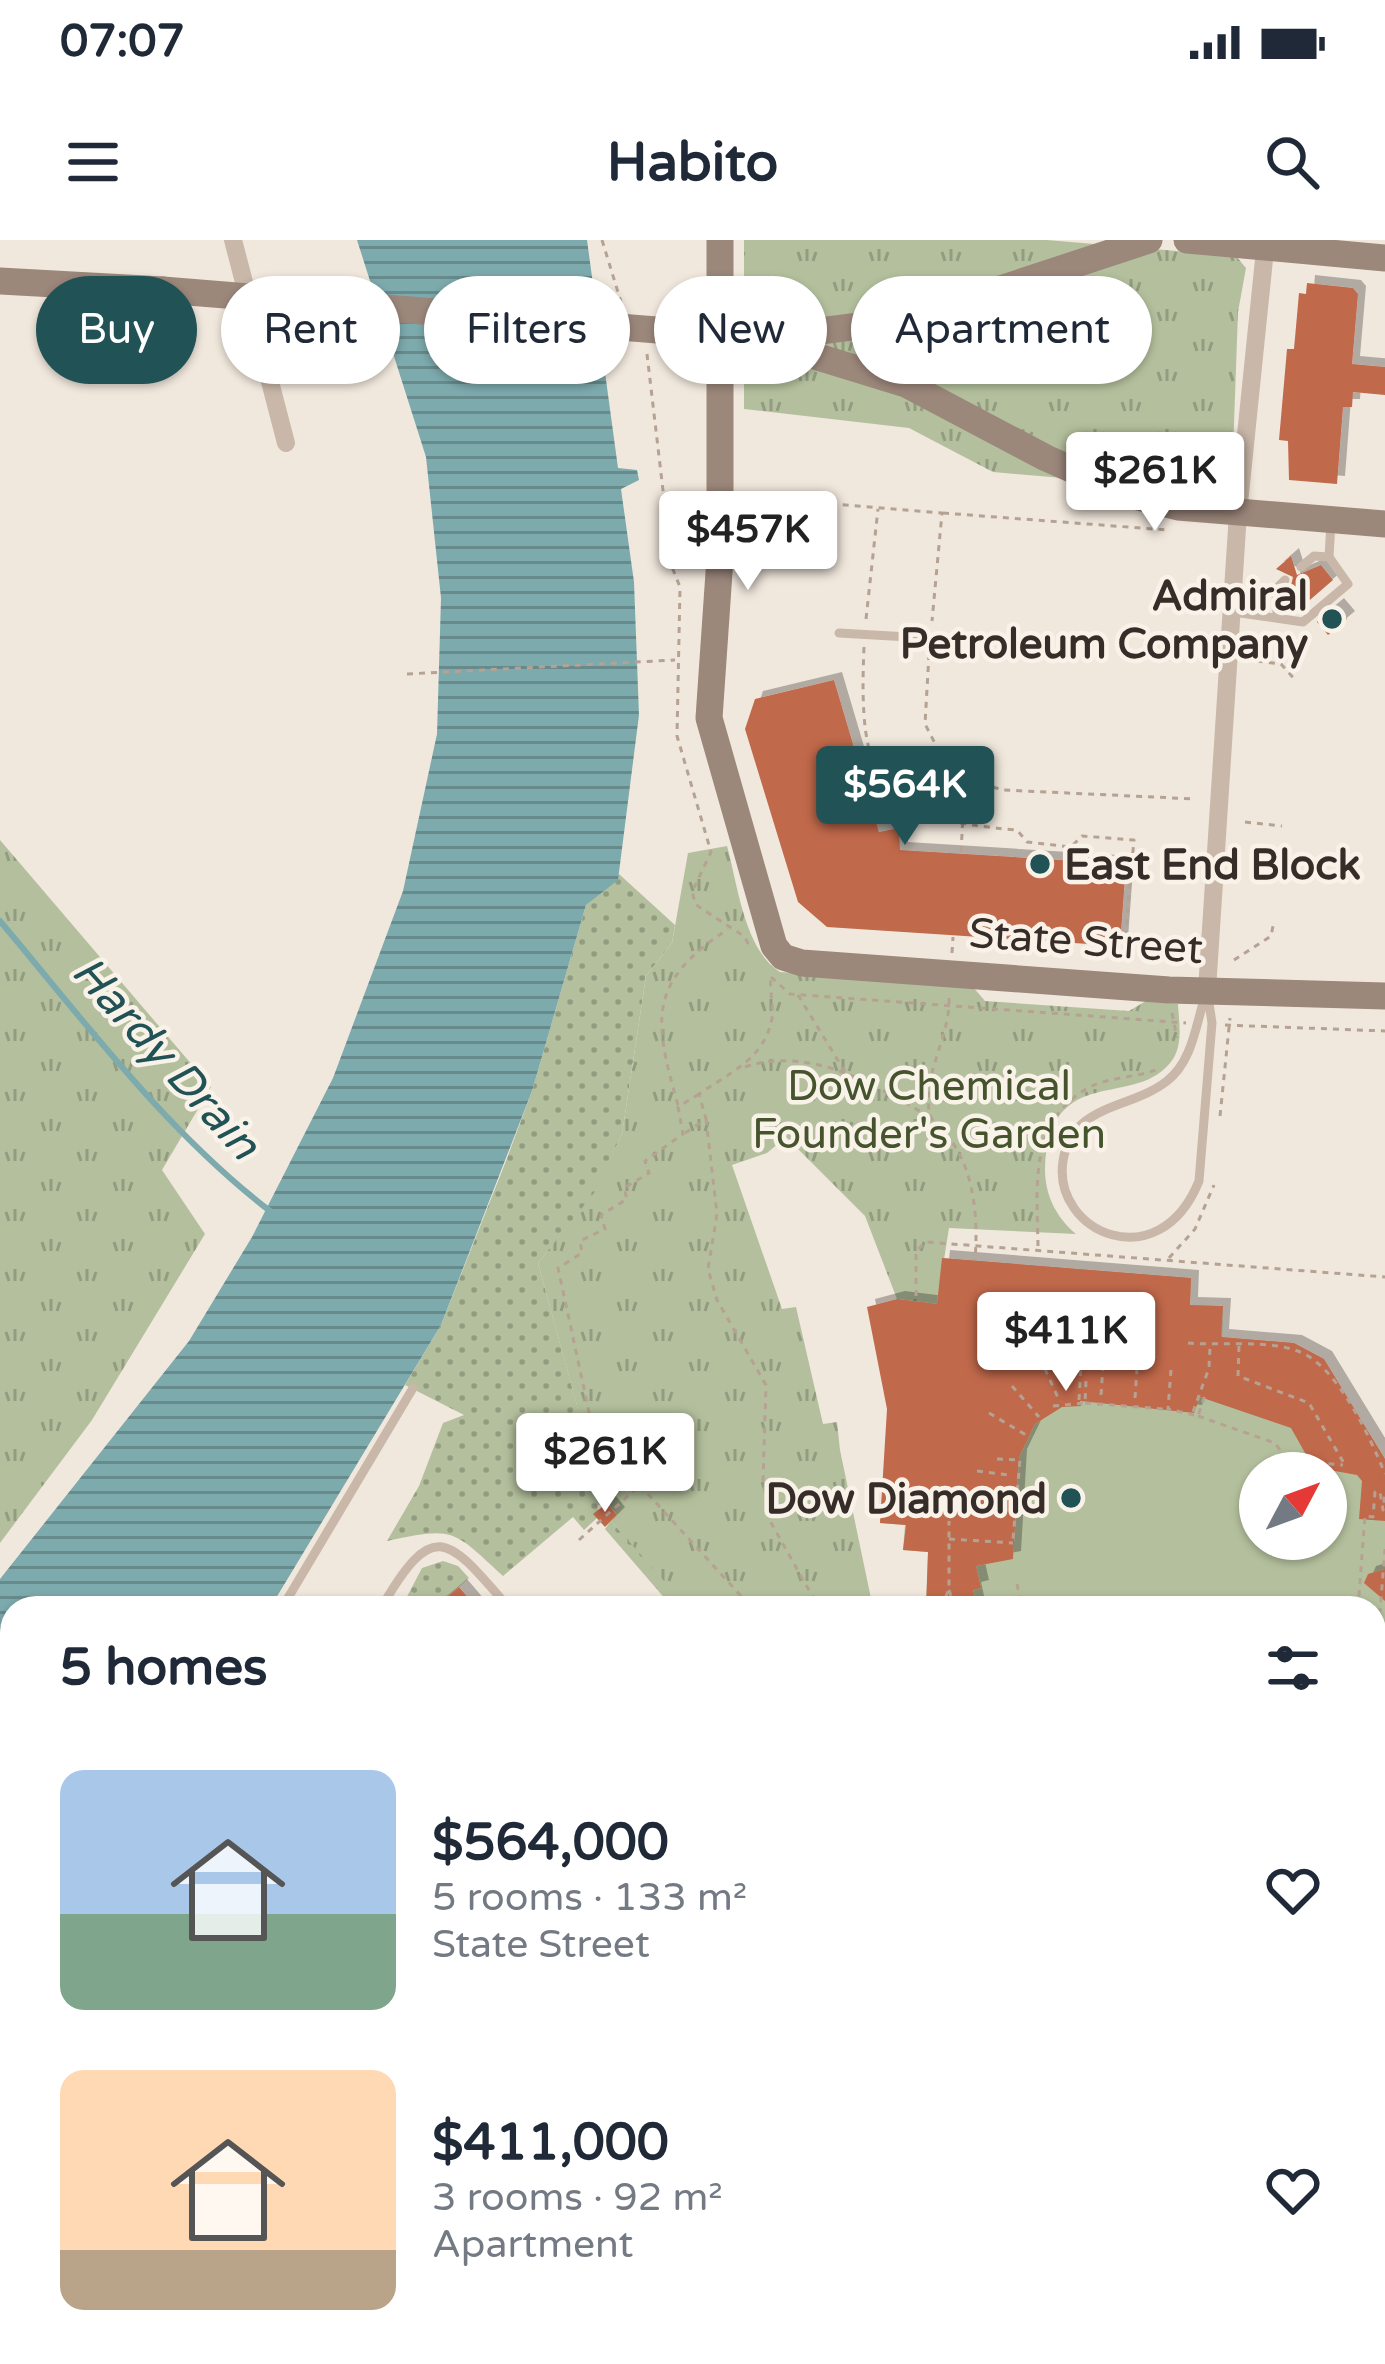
<!DOCTYPE html>
<html lang="en">
<head>
<meta charset="utf-8">
<style>
  body { margin:0; font-family:"Varela Round",sans-serif; background:#f6f6f7; color:#1f2937; height:100vh; display:flex; flex-direction:column; font-size:45px; white-space:nowrap }
  * { box-sizing:border-box; margin:0 }
  p { font-size:39px; color:#747a83 }
  .icon { flex:none; width:66px; height:66px; fill:none; stroke:currentColor; stroke-width:2; stroke-linecap:round; stroke-linejoin:round }
  .map { position:relative; flex:1; overflow:hidden }
  .panel { position:absolute; left:0px; top:1356px; width:1386px; height:768px; display:flex; flex-direction:column; background:#fff; border-radius:36px 36px 0 0; box-shadow:0 3px 9px #0004 }
  .panel>* { flex:none }
  .guide { position:absolute; left:36px; top:36px; width:1314px; height:108px; display:flex; gap:24px }
  .needle { width:78px; rotate:49deg }
  .controls { position:absolute; left:1239px; top:1212px; display:grid; gap:24px }
  .controls a { display:grid; place-items:center; width:108px; height:108px; border-radius:50%; background:#fff; box-shadow:0 3px 9px #0004; font-size:60px }
  .price { position:absolute; translate:-50% -102px; padding:0 27px; border-radius:12px; background:#fff; color:#222; font-size:39px; line-height:78px; filter:drop-shadow(0 3px 6px #0008) }
  .price::after { content:''; position:absolute; left:50%; top:72px; width:36px; height:27px; margin-left:-18px; background:inherit; clip-path:polygon(0 0,100% 0,50% 100%) }
  .price.on { background:#205256; color:#fff }
  ul { padding:0; list-style:none }
  li { display:flex; align-items:center; gap:36px; height:300px; padding:0 60px }
  li span { display:grid; place-items:center; flex:none; width:336px; height:240px; border-radius:24px; color:#555 }
  li>.icon { margin-inline-start:auto }
  span .icon { width:144px; height:144px; fill:#fffc; stroke-width:1 }
  li b { font-size:51px }
  h2 { display:flex; justify-content:space-between; align-items:center; height:144px; padding:0 60px; font-size:51px }
  .chip { padding:0 42px; border-radius:54px; background:#fff; box-shadow:0 3px 9px #0004; font-size:42px; line-height:108px }
  .chip.on { background:#205256; color:#fff }
  .status { display:flex; justify-content:space-between; align-items:center; height:84px; padding:0 60px; background:#fff; direction:ltr }
  .status svg { height:33px; fill:currentColor }
  header { display:flex; justify-content:space-between; align-items:center; height:156px; padding:0 60px; background:#fff; font-size:54px; font-weight:700 }
  .map>svg:first-child { display:block }
  .grass { fill:url(#grass-dots) }
  .park { fill:url(#park-tufts) }
  .garden { fill:#b4c09d; fill-rule:evenodd }
  .water { fill:url(#water-rules) }
  .lines { fill:none; stroke-linecap:round; stroke-linejoin:round }
  .stream { stroke:#7daaad; stroke-width:6 }
  .building { fill:#c1694b; filter:url(#shadow) }
  .path { stroke:#b5a293; stroke-width:3; stroke-dasharray:6 6; stroke-linecap:butt }
  .lane { stroke:#c9b8a9; stroke-width:9 }
  .street { stroke:#c9b8a9; stroke-width:18 }
  .secondary { stroke:#9c877b; stroke-width:27 }
  .secondary-bridge { stroke:#9c877b; stroke-width:27 }
  .poi-dot { fill:#205256; stroke:#f9f2e9; stroke-width:4.5 }
  .labels { text-anchor:middle; stroke-width:9; stroke-linejoin:round; paint-order:stroke }
  .poi-label { font-size:42px; font-weight:bold; fill:#362d29; stroke:#f9f2e9; text-anchor:end }
  .street-label { font-size:42px; fill:#362d29; stroke:#f9f2e9 }
  .park-label { font-size:42px; fill:#45542d; stroke:#f9f2e9 }
  .water-label { font-size:45px; font-style:italic; fill:#205256; stroke:#f9f2e9 }
</style>
</head>
<body>
<div class="status"><b>07:07</b><svg viewBox="0 0 49 12"><path d="M0 12V9h3v3zM5 12V6h3v6zM10 12V3h3v9zM15 12V0h3v12zM26 1h20v11H26zM47 4h2v5h-2z"/></svg></div>
<header><svg class="icon" aria-label="menu" viewBox="0 0 24 24"><path d="M4 6h16M4 12h16M4 18h16"/></svg>Habito<svg class="icon" aria-label="search" viewBox="0 0 24 24"><circle cx="10" cy="10" r="6"/><path d="M15 15l6 6"/></svg></header>
<div class="map">
<svg width="1385" height="2124" viewBox="0 0 1385 2124">
  <defs>
    <pattern id="grass-dots" width="8" height="8" patternUnits="userSpaceOnUse" patternTransform="scale(3)"><rect width="8" height="8" fill="#b4c09d"/><path d="M2 2h.1M6 6h.1" fill="none" stroke="#939c80" stroke-width="1.8" stroke-linecap="round"/></pattern>
    <pattern id="park-tufts" width="24" height="20" patternUnits="userSpaceOnUse" patternTransform="scale(3)"><rect width="24" height="20" fill="#b4c09d"/><path d="M3 7l-1-3M5 7V3M7 7l1-3M15 17l-1-3M17 17v-4M19 17l1-3" fill="none" stroke="#939c80"/></pattern>
    <pattern id="water-rules" width="6" height="5" patternUnits="userSpaceOnUse" patternTransform="scale(3)"><rect width="6" height="5" fill="#7daaad"/><path d="M0 2.5h6" fill="none" stroke="#678b8d"/></pattern>
    <filter id="shadow"><feDropShadow dx="8" dy="-8" stdDeviation="0" flood-color="#0004"/></filter>
  </defs>
  <rect width="100%" height="100%" fill="#f1e8dd"/>
  <g class="grass">
    <path d="M619,634L675,685L672,703L646,736L622,894L595,953L538,1023L586,1198L623,1242L598,1265L597,1278L584,1290L573,1277L503,1336C453,1290 455,1286 387,1301L419,1246L443,1183L464,1175L405,1145L441,1085L506,921L532,851L586,665Z"/>
    <polygon points="611,1281 620,1291 731,1368 673,1368 605,1289"/>
    <polygon points="443,1321 458,1326 469,1338 434,1368 401,1368 422,1328"/>
    <polygon points="0,1880 12,1893 12,2100 0,2110"/>
    <polygon points="549,2112 886,2112 897,2124 535,2124"/>
    <polygon points="926,2112 980,2112 990,2124 936,2124"/>
  </g>
  <g class="park">
    <polygon points="744,0 1047,0 1236,16 1246,28 1238,72 1232,240 1214,251 993,232 909,188 744,169"/>
    <polygon points="0,600 211,847 162,930 205,994 92,1180 0,1303"/>
    <path d="M727,606C738,645 744,709 780,732L973,747L985,761L1129,771L1146,761L1178,764C1179,782 1183,803 1173,819C1137,872 1049,819 1045,929C1045,955 1056,977 1076,994L949,988L937,1064L897,1059L865,976L786,897L767,913L732,925L782,1069L796,1067L823,1184L837,1182L840,1210L873,1368H688L611,1281L617,1275L608,1264L598,1265L623,1242L586,1199L538,1023L594,953L622,894L646,736L672,703L688,613Z"/>
  </g>
  <path class="garden" d="M942,1018L1191,1038L1190,1065L1223,1066L1222,1097L1294,1103L1324,1119L1385,1219V1383L1374,1471V1368H926L928,1312L903,1310L905,1285L880,1283L897,1059L937,1063ZM1260,1233H1326V1299H1260Z"/>
  <polygon class="water" points="357,0 587,0 618,228 637,230 639,240 621,249 634,342 639,475 618,640 586,665 532,851 441,1085 270,1368 12,1368 12,1663 0,1675 0,1339 189,1101 252,997 333,838 403,651 437,494 441,358 426,217"/>
  <g class="lines">
    <path class="stream" d="M0,681C85,782 165,890 270,971"/>
  </g>
  <g class="building">
    <polygon points="1307,43 1353,48 1358,54 1352,124 1385,127 1385,155 1353,152 1352,167 1343,167 1337,244 1289,240 1288,201 1279,200 1287,109 1294,109 1299,53 1306,54"/>
    <polygon points="1291,316 1297,335 1321,325 1333,340 1296,372 1286,367 1293,337 1276,329"/>
    <polygon points="1336,366 1347,379 1328,395 1317,382"/>
    <polygon points="834,440 879,592 899,588 900,610 1126,624 1120,706 827,687 798,662 745,489 755,459"/>
    <polygon points="942,1018 1191,1038 1190,1065 1223,1066 1221,1097 1294,1103 1324,1119 1385,1219 1385,1281 1359,1279 1362,1241 1357,1235 1313,1227 1291,1188 1200,1157 1194,1173 1080,1161 1081,1166 1062,1167 1035,1184 1019,1217 1013,1319 976,1326 981,1348 973,1350 977,1368 926,1368 928,1312 903,1310 906,1285 880,1283 887,1169 867,1067 897,1059 937,1064"/>
    <polygon points="607,1263 617,1275 605,1287 593,1274"/>
    <polygon points="1385,1329 1385,1361 1364,1343 1368,1334"/>
    <polygon points="459,1347 477,1368 434,1368"/>
  </g>
  <g class="lines">
    <g class="path">
      <polyline points="602,0 621,62"/>
      <polyline points="647,114 672,327 680,347 677,496 711,612 692,652 696,665 744,696 749,705"/>
      <polyline points="747,257 942,273 932,381"/>
      <polyline points="943,273 1167,290"/>
      <polyline points="866,379 878,269"/>
      <path d="M864,407C858,543 877,579 1017,590L1027,602L1071,607L1082,596L1134,600L1124,710"/>
      <polyline points="929,414 925,484 943,519 965,539 1003,550 1196,559"/>
      <polyline points="1257,421 1281,424 1296,441"/>
      <polyline points="407,434 675,420"/>
      <polyline points="907,565 942,521"/>
      <polyline points="1245,582 1282,586"/>
      <polyline points="961,612 965,541"/>
      <polyline points="952,713 953,697"/>
      <polyline points="1234,720 1271,696 1273,686"/>
      <polyline points="771,737 790,754 1186,783"/>
      <polyline points="798,755 845,832"/>
      <path d="M949,758C950,797 924,831 929,870C931,886 948,894 956,908C975,939 978,983 975,1020"/>
      <polyline points="1172,773 1177,798"/>
      <polyline points="1225,785 1385,791"/>
      <path d="M745,827C811,805 874,845 930,877"/>
      <polyline points="699,854 678,867 683,894 645,921 649,933 624,948 627,959 601,975 605,989 580,1001 582,1013 558,1028 594,1195 752,1368"/>
      <path d="M678,865C653,778 648,742 728,689"/>
      <polyline points="1220,876 1230,778"/>
      <polyline points="706,879 717,974 708,1029 717,1060 766,1145 763,1241 770,1281 819,1368"/>
      <path d="M685,893L706,879L699,854C729,833 765,819 772,778C774,765 769,751 771,738"/>
      <path d="M1038,1006C1037,946 1028,878 1092,846C1109,838 1136,837 1156,830"/>
      <polyline points="1169,1018 1195,989 1214,945"/>
      <polyline points="916,1056 916,1011 926,1002 1385,1037"/>
      <path d="M1188,1103C1222,1106 1269,1099 1300,1112C1338,1127 1371,1199 1385,1234"/>
      <polyline points="1239,1106 1238,1136 1309,1163 1345,1225"/>
      <polyline points="1045,1129 1060,1162"/>
      <polyline points="1171,1130 1168,1169 1198,1176 1205,1155"/>
      <polyline points="1012,1146 1039,1177"/>
      <polyline points="1101,1155 1103,1125"/>
      <polyline points="1135,1158 1137,1128"/>
      <polyline points="1079,1160 1081,1124"/>
      <polyline points="1085,1163 1164,1169"/>
      <polyline points="1053,1166 1085,1163 1086,1140"/>
      <polyline points="1193,1172 1209,1128 1210,1107"/>
      <polyline points="989,1173 1026,1195"/>
      <polyline points="1198,1176 1275,1203 1287,1220 1343,1225"/>
      <polyline points="997,1219 1020,1220 1013,1299"/>
      <polyline points="977,1231 1009,1235"/>
      <polyline points="973,1266 1006,1269"/>
      <polyline points="949,1299 1013,1303"/>
      <polyline points="579,1300 639,1246"/>
      <polyline points="1017,1344 1022,1368"/>
      <polyline points="949,1350 955,1368"/>
      <polyline points="941,1368 949,1349 949,1281"/>
      <polyline points="1358,1368 1365,1276 1373,1277 1375,1252 1380,1252 1383,1270 1385,1253"/>
      <polyline points="1374,1446 1385,1309"/>
      <polyline points="1374,1660 1376,1527 1385,1477"/>
    </g>
    <g class="lane">
      <polyline points="1301,327 1314,316 1329,317"/>
      <polyline points="1233,372 1303,382 1348,344 1329,317 1331,282"/>
      <polyline points="1277,374 1276,349 1285,340"/>
      <polyline points="839,393 961,400"/>
      <path d="M1207,750L1212,783L1199,941C1159,1040 1052,992 1063,921C1072,863 1130,870 1167,841C1194,820 1196,781 1207,750Z"/>
      <polyline points="282,1368 413,1148"/>
      <path d="M381,1368C434,1277 447,1296 509,1368"/>
      <polyline points="1374,1672 1385,1673"/>
      <polyline points="0,1696 12,1685"/>
      <polyline points="0,1791 12,1779"/>
      <polyline points="0,1854 12,1868"/>
      <polyline points="222,2112 233,2124"/>
      <polyline points="909,2112 919,2124"/>
      <polyline points="279,2124 293,2112"/>
    </g>
    <g class="street">
      <polyline points="233,0 286,203"/>
      <polyline points="1207,750 1238,273 1266,0"/>
      <polyline points="1374,2085 1385,1947"/>
      <polyline points="1104,2124 1105,2112"/>
      <polyline points="1371,2124 1372,2112"/>
    </g>
    <g class="secondary">
      <polyline points="720,0 720,318 709,478 774,706 783,717 802,723 1169,750 1385,756"/>
      <polyline points="1187,0 1385,18"/>
      <polyline points="0,41 163,50"/>
      <polyline points="773,97 906,80 1149,0"/>
      <polyline points="756,98 906,144 1046,218 1130,255 1178,267 1385,284"/>
    </g>
    <polyline class="secondary-bridge" points="163,50 756,98"/>
  </g>
  <g class="poi-dot">
    <circle cx="1332" cy="379" r="12"/>
    <circle cx="1040" cy="624" r="12"/>
    <circle cx="1071" cy="1258" r="12"/>
  </g>
  <g class="labels">
    <g class="poi-label">
      <text x="1308" y="370">Admiral<tspan x="1308" dy="48">Petroleum Company</tspan></text>
      <text x="1064" y="639" text-anchor="start">East End Block</text>
      <text x="1047" y="1273">Dow Diamond</text>
    </g>
    <g class="street-label">
      <text transform="translate(1086 700) rotate(4)" y="15">State Street</text>
    </g>
    <g class="park-label">
      <text x="929" y="860">Dow Chemical<tspan x="929" dy="48">Founder's Garden</tspan></text>
    </g>
    <g class="water-label">
      <text transform="translate(167 817) rotate(48)" y="16">Hardy Drain</text>
    </g>
  </g>
</svg>
<div class="controls">
<a><svg class="needle" viewBox="-14 -14 28 28"><path d="M0-13l5 13h-10z" fill="#e53935"/><path d="M0 13l5-13h-10z" fill="#747a83"/></svg></a>
</div>
<b class="price" style="left:1155px;top:294px">$261K</b>
<b class="price" style="left:748px;top:353px">$457K</b>
<b class="price on" style="left:905px;top:608px">$564K</b>
<b class="price" style="left:1066px;top:1154px">$411K</b>
<b class="price" style="left:605px;top:1275px">$261K</b>
<div class="guide">
<a class="chip on">Buy</a>
<a class="chip">Rent</a>
<a class="chip">Filters</a>
<a class="chip">New</a>
<a class="chip">Apartment</a>
</div>
<section class="panel">
<h2>5 homes<svg class="icon" aria-label="filters" viewBox="0 0 24 24"><path d="M4 7h16M4 17h16"/><circle cx="9" cy="7" r="2"/><circle cx="15" cy="17" r="2"/></svg></h2>
<ul>
<li><span style="background:linear-gradient(#a9c7e8 60%,#7fa58c 0)"><svg class="icon" aria-label="home" viewBox="0 0 24 24"><path d="M3 11l9-7 9 7M6 9v11h12V9"/></svg></span><div><b>$564,000</b><p>5 rooms · 133 m²</p><p>State Street</p></div><svg class="icon" aria-label="heart" viewBox="0 0 24 24"><path d="M12 20l-8-8c-3-5 5-10 8-4 3-6 11-1 8 4z"/></svg></li>
<li><span style="background:linear-gradient(#ffd9b3 75%,#b9a48a 0)"><svg class="icon" aria-label="home" viewBox="0 0 24 24"><path d="M3 11l9-7 9 7M6 9v11h12V9"/></svg></span><div><b>$411,000</b><p>3 rooms · 92 m²</p><p>Apartment</p></div><svg class="icon" aria-label="heart" viewBox="0 0 24 24"><path d="M12 20l-8-8c-3-5 5-10 8-4 3-6 11-1 8 4z"/></svg></li>
</ul>
</section>
</div>
</body>
</html>
